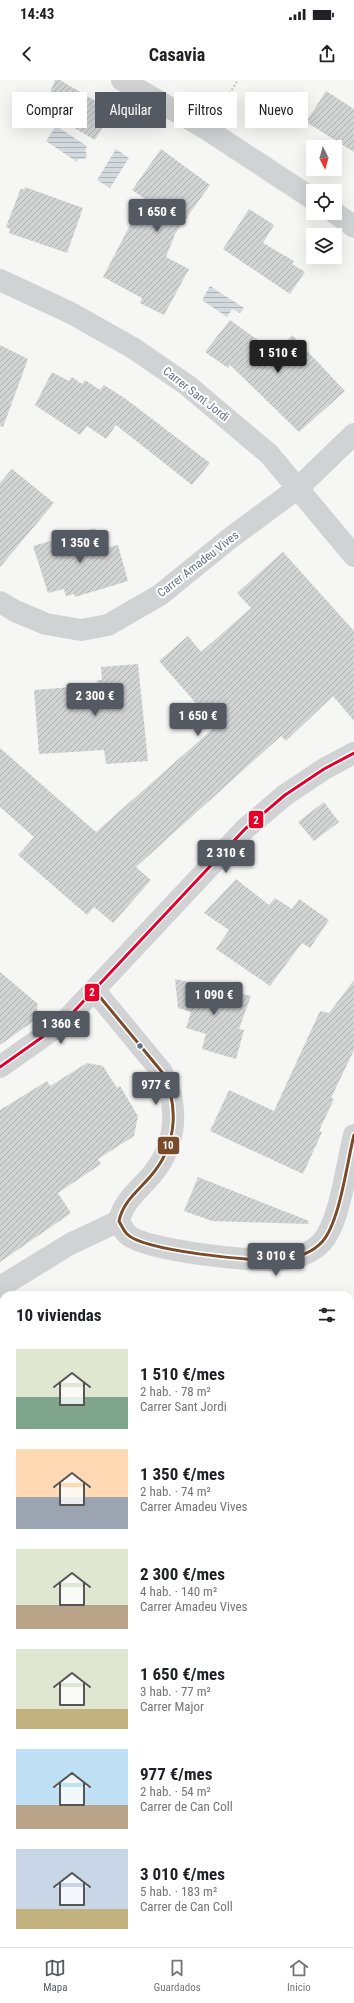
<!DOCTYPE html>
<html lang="es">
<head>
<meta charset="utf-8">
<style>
  body { margin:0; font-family:"Roboto Condensed",sans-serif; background:#f6f6f6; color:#202124; height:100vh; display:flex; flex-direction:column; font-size:15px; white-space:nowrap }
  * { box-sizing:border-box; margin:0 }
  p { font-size:13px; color:#757577 }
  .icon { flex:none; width:22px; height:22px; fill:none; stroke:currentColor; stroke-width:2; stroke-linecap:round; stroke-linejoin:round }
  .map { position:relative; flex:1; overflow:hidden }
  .sheet { position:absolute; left:0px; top:1211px; width:354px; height:656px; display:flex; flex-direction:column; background:#fff; border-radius:12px 12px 0 0; box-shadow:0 4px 16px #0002 }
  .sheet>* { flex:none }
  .banner { position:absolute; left:12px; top:12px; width:330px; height:36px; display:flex; gap:8px }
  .needle { width:26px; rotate:174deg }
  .buttons { position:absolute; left:306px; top:60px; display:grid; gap:8px }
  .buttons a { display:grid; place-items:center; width:36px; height:36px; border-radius:0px; background:#fff; box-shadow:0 4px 16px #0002; font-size:20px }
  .price { position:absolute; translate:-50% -34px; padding:0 9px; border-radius:4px; background:#555a62; color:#fff; font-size:13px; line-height:26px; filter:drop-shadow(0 1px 2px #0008) }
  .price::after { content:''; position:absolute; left:50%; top:24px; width:12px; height:9px; margin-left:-6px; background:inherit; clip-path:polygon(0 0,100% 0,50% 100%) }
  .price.current { background:#222; color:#fff }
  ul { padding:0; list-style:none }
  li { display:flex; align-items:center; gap:12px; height:100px; padding:0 16px }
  li span { display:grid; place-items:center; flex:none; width:112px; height:80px; border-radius:0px; color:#555 }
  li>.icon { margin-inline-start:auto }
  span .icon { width:48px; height:48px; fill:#fffc; stroke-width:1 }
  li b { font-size:17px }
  h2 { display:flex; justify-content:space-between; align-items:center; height:48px; padding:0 16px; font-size:17px }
  .tag { padding:0 14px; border-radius:0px; background:#fff; box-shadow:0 4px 16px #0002; font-size:14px; line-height:36px }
  .tag.current { background:#555a62; color:#fff }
  .status { display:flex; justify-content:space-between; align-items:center; height:28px; padding:0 20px; background:#fff; direction:ltr }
  .status svg { height:11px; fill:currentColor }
  header { display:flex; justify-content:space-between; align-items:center; height:52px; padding:0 16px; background:#fff; font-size:18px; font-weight:700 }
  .tabs { display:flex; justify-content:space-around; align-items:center; height:56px; border-top:1px solid #e0e0e0; background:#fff; font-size:11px; color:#757577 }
  .tabs a { display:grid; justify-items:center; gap:2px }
  .tabs .current { color:#555a62 }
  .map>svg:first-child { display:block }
  .forest { fill:url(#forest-firs) }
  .water { fill:url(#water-rules) }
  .building { fill:url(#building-hatch) }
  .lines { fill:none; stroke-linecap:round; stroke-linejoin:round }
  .path { stroke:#cecfcf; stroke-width:2.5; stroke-dasharray:2 2; stroke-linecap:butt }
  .minor { stroke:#d1d2d3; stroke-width:22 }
  .bus-1-casing { stroke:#fff; stroke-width:6 }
  .bus-2-casing { stroke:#fff; stroke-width:6 }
  .bus-1 { stroke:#7a4b2a; stroke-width:3 }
  .bus-2 { stroke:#e4002b; stroke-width:3 }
  .bus-dot { fill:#637287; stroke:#fff; stroke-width:1.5 }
  .labels { text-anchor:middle; stroke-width:4; stroke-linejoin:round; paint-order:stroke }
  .street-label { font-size:12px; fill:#637287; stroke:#fff }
  .line-badge { stroke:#fff; stroke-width:1.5 }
  .badge-label { font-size:11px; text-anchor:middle; font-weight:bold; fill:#fff }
</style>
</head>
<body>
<div class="status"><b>14:43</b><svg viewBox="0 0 49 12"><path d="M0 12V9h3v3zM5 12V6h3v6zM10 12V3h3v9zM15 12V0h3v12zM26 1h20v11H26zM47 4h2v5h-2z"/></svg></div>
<header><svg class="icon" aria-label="back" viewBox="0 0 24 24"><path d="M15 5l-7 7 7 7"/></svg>Casavia<svg class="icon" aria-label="share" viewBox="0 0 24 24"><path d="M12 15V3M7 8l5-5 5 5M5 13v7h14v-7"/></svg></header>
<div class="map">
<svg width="354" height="1867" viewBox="0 0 354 1867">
  <defs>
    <pattern id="forest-firs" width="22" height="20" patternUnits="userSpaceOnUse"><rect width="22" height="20" fill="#e5e9e2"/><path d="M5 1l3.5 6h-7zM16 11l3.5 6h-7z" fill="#bdc1bd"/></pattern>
    <pattern id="water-rules" width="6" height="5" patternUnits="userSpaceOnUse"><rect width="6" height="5" fill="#d3d9dd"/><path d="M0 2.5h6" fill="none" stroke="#afb4b9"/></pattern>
    <pattern id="building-hatch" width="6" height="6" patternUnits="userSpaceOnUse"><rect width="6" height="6" fill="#d2d4d4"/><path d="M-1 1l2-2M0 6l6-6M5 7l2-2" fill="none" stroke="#aeb0b2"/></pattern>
  </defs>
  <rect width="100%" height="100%" fill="#f6f6f4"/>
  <polygon class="forest" points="354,1583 354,1867 216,1867 215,1863 350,1863 350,1585"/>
  <g class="water">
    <polygon points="56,46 87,66 85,70 87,75 85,79 78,79 77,82 46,61"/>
    <polygon points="116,69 129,78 110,108 97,100"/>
    <polygon points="210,206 244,228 240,233 232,229 227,237 202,220"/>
  </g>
  <g class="building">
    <polygon points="55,0 60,0 112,31 95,60 43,30"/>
    <polygon points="326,11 354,29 354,72 306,42"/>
    <polygon points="161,69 210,105 175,154 166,177 189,189 164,235 140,223 142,218 103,197 144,118 132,110"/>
    <polygon points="25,107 83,128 67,173 9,153 10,149 6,147 21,108 24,110"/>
    <polygon points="249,129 274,145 263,163 294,181 292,184 305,192 290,214 223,169"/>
    <polygon points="230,240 276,273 292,255 345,311 299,352 230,285 228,288 205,272"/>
    <polygon points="0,265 28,279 3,347 0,346"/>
    <polygon points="52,292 69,301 72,297 82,304 85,300 100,310 104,305 126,319 210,383 192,405 116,345 106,359 87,346 80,355 35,325"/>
    <polygon points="12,389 54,423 0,487 0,403"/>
    <polygon points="95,448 101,469 118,465 128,501 75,517 74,514 66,516 64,509 48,513 33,466"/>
    <polygon points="283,472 354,551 354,641 333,616 286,661 281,656 136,787 151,800 113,843 94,827 87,835 18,775 34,757 0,727 0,668 96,752 216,646 159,581 188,556 201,572 251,528 237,513"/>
    <polygon points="138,584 148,681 106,684 104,670 39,674 34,610 98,605 97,600 102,600 101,587"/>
    <polygon points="324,722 339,742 314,761 298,742"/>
    <polygon points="236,799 269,825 275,818 292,829 299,819 329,840 310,868 302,863 270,906 216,869 229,850 204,833"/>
    <polygon points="0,892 38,924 35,940 0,965"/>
    <polygon points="175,899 251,916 239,949 244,950 236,979 202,969 206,954 186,948 191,932 178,928"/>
    <polygon points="354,900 354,970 331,1018 334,1019 319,1051 322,1052 303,1094 210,1051 229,1010 274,1031 320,931 329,933"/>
    <polygon points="87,983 103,986 117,1008 120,1006 138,1036 134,1056 98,1079 101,1084 58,1113 71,1133 0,1182 0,1030 47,1001 50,1006"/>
    <polygon points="198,1097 309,1141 308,1144 212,1141 184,1131"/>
  </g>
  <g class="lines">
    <g class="path">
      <polyline points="221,27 238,0"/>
      <polyline points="0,1348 4,1351"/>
      <polyline points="214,1863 216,1867"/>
    </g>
    <g class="minor">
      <polyline points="122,0 208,50 313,119"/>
      <polyline points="335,133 354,147"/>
      <polyline points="0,200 71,233 133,268 187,305 269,374 354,476"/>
      <polyline points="0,522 15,531 46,544 81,550 108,545 160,515 229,459 298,408 354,354"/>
      <path d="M95,911L162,992C179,1024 177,1063 154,1092C141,1109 123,1120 119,1141C121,1145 124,1151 127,1154C143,1171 256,1182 281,1180C296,1178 312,1173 322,1162C340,1142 347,1082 354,1055"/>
      <polyline points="0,987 65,941 245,749 285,715 324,689 354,673"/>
      <polyline points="0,1207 70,1164 119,1141"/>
      <polyline points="350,1409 354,1407"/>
    </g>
    <defs>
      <path id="bus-1" d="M95,911L162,992C179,1024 177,1063 154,1092C141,1109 123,1120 119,1141C121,1145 124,1151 127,1154C143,1171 256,1182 281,1180C296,1178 312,1173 322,1162C340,1142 347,1082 354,1055"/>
      <polyline id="bus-2" points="0,987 65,941 245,749 285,715 324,689 354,673"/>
    </defs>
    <use href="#bus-1" class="bus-1-casing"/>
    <use href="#bus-2" class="bus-2-casing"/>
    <use href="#bus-1" class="bus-1"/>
    <use href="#bus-2" class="bus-2"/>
  </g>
  <circle class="bus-dot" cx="140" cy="966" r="3.5"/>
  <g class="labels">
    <g class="street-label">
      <text transform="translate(196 314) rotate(38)" y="4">Carrer Sant Jordi</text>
      <text transform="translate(198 484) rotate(-38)" y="4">Carrer Amadeu Vives</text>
    </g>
  </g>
  <g class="line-badge">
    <rect x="248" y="730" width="16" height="19" rx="4" fill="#e4002b"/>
    <rect x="84" y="903" width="16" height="19" rx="4" fill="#e4002b"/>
    <rect x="157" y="1056" width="23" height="19" rx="4" fill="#7a4b2a"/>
  </g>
  <g class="badge-label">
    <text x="256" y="744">2</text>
    <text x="92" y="916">2</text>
    <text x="168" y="1069">10</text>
  </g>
</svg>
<div class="buttons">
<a><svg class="needle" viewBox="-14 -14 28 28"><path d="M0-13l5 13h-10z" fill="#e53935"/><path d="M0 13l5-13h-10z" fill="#757577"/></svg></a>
<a><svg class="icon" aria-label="locate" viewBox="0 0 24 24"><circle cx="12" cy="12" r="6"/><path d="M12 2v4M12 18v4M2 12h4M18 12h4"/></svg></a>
<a><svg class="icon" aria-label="layers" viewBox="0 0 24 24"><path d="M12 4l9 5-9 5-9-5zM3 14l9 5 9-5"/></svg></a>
</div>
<b class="price" style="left:157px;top:153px">1 650 €</b>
<b class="price current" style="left:278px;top:294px">1 510 €</b>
<b class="price" style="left:80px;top:484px">1 350 €</b>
<b class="price" style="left:95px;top:637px">2 300 €</b>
<b class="price" style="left:198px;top:657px">1 650 €</b>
<b class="price" style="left:226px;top:794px">2 310 €</b>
<b class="price" style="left:214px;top:936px">1 090 €</b>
<b class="price" style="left:61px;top:965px">1 360 €</b>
<b class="price" style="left:156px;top:1026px">977 €</b>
<b class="price" style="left:276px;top:1197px">3 010 €</b>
<div class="banner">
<a class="tag">Comprar</a>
<a class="tag current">Alquilar</a>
<a class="tag">Filtros</a>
<a class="tag">Nuevo</a>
</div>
<section class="sheet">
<h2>10 viviendas<svg class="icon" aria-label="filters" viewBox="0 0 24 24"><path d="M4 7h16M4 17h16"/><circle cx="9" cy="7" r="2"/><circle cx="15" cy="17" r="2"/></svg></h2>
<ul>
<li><span style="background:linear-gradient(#dfe7d0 60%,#7fa58c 0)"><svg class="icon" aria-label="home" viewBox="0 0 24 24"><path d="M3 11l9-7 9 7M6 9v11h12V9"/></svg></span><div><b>1 510 €/mes</b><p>2 hab. · 78 m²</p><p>Carrer Sant Jordi</p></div></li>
<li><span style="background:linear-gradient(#ffd9b3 60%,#9aa5b1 0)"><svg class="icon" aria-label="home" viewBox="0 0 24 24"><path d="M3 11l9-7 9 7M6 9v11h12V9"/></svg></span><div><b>1 350 €/mes</b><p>2 hab. · 74 m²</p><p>Carrer Amadeu Vives</p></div></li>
<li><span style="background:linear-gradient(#dfe7d0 70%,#b9a48a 0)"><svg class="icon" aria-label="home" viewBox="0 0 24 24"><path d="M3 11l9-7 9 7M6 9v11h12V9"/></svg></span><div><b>2 300 €/mes</b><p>4 hab. · 140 m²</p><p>Carrer Amadeu Vives</p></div></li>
<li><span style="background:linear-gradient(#dfe7d0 75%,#c2b280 0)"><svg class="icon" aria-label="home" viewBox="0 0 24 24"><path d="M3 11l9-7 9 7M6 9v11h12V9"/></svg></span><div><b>1 650 €/mes</b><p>3 hab. · 77 m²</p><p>Carrer Major</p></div></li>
<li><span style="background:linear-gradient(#bfe0f5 70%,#b9a48a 0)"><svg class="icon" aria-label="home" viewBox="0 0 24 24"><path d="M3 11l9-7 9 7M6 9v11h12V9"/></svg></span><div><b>977 €/mes</b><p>2 hab. · 54 m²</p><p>Carrer de Can Coll</p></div></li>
<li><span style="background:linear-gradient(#c9d6e8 75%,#c2b280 0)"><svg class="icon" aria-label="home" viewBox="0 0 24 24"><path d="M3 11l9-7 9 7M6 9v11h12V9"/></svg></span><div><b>3 010 €/mes</b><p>5 hab. · 183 m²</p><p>Carrer de Can Coll</p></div></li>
</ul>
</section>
</div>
<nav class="tabs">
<a class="current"><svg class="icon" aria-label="map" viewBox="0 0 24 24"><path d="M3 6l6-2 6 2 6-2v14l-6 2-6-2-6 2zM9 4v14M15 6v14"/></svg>Mapa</a>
<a><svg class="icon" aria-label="saved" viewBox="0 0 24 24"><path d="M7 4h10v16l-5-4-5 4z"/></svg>Guardados</a>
<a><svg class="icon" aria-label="home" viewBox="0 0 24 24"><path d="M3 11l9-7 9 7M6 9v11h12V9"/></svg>Inicio</a>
</nav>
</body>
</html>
